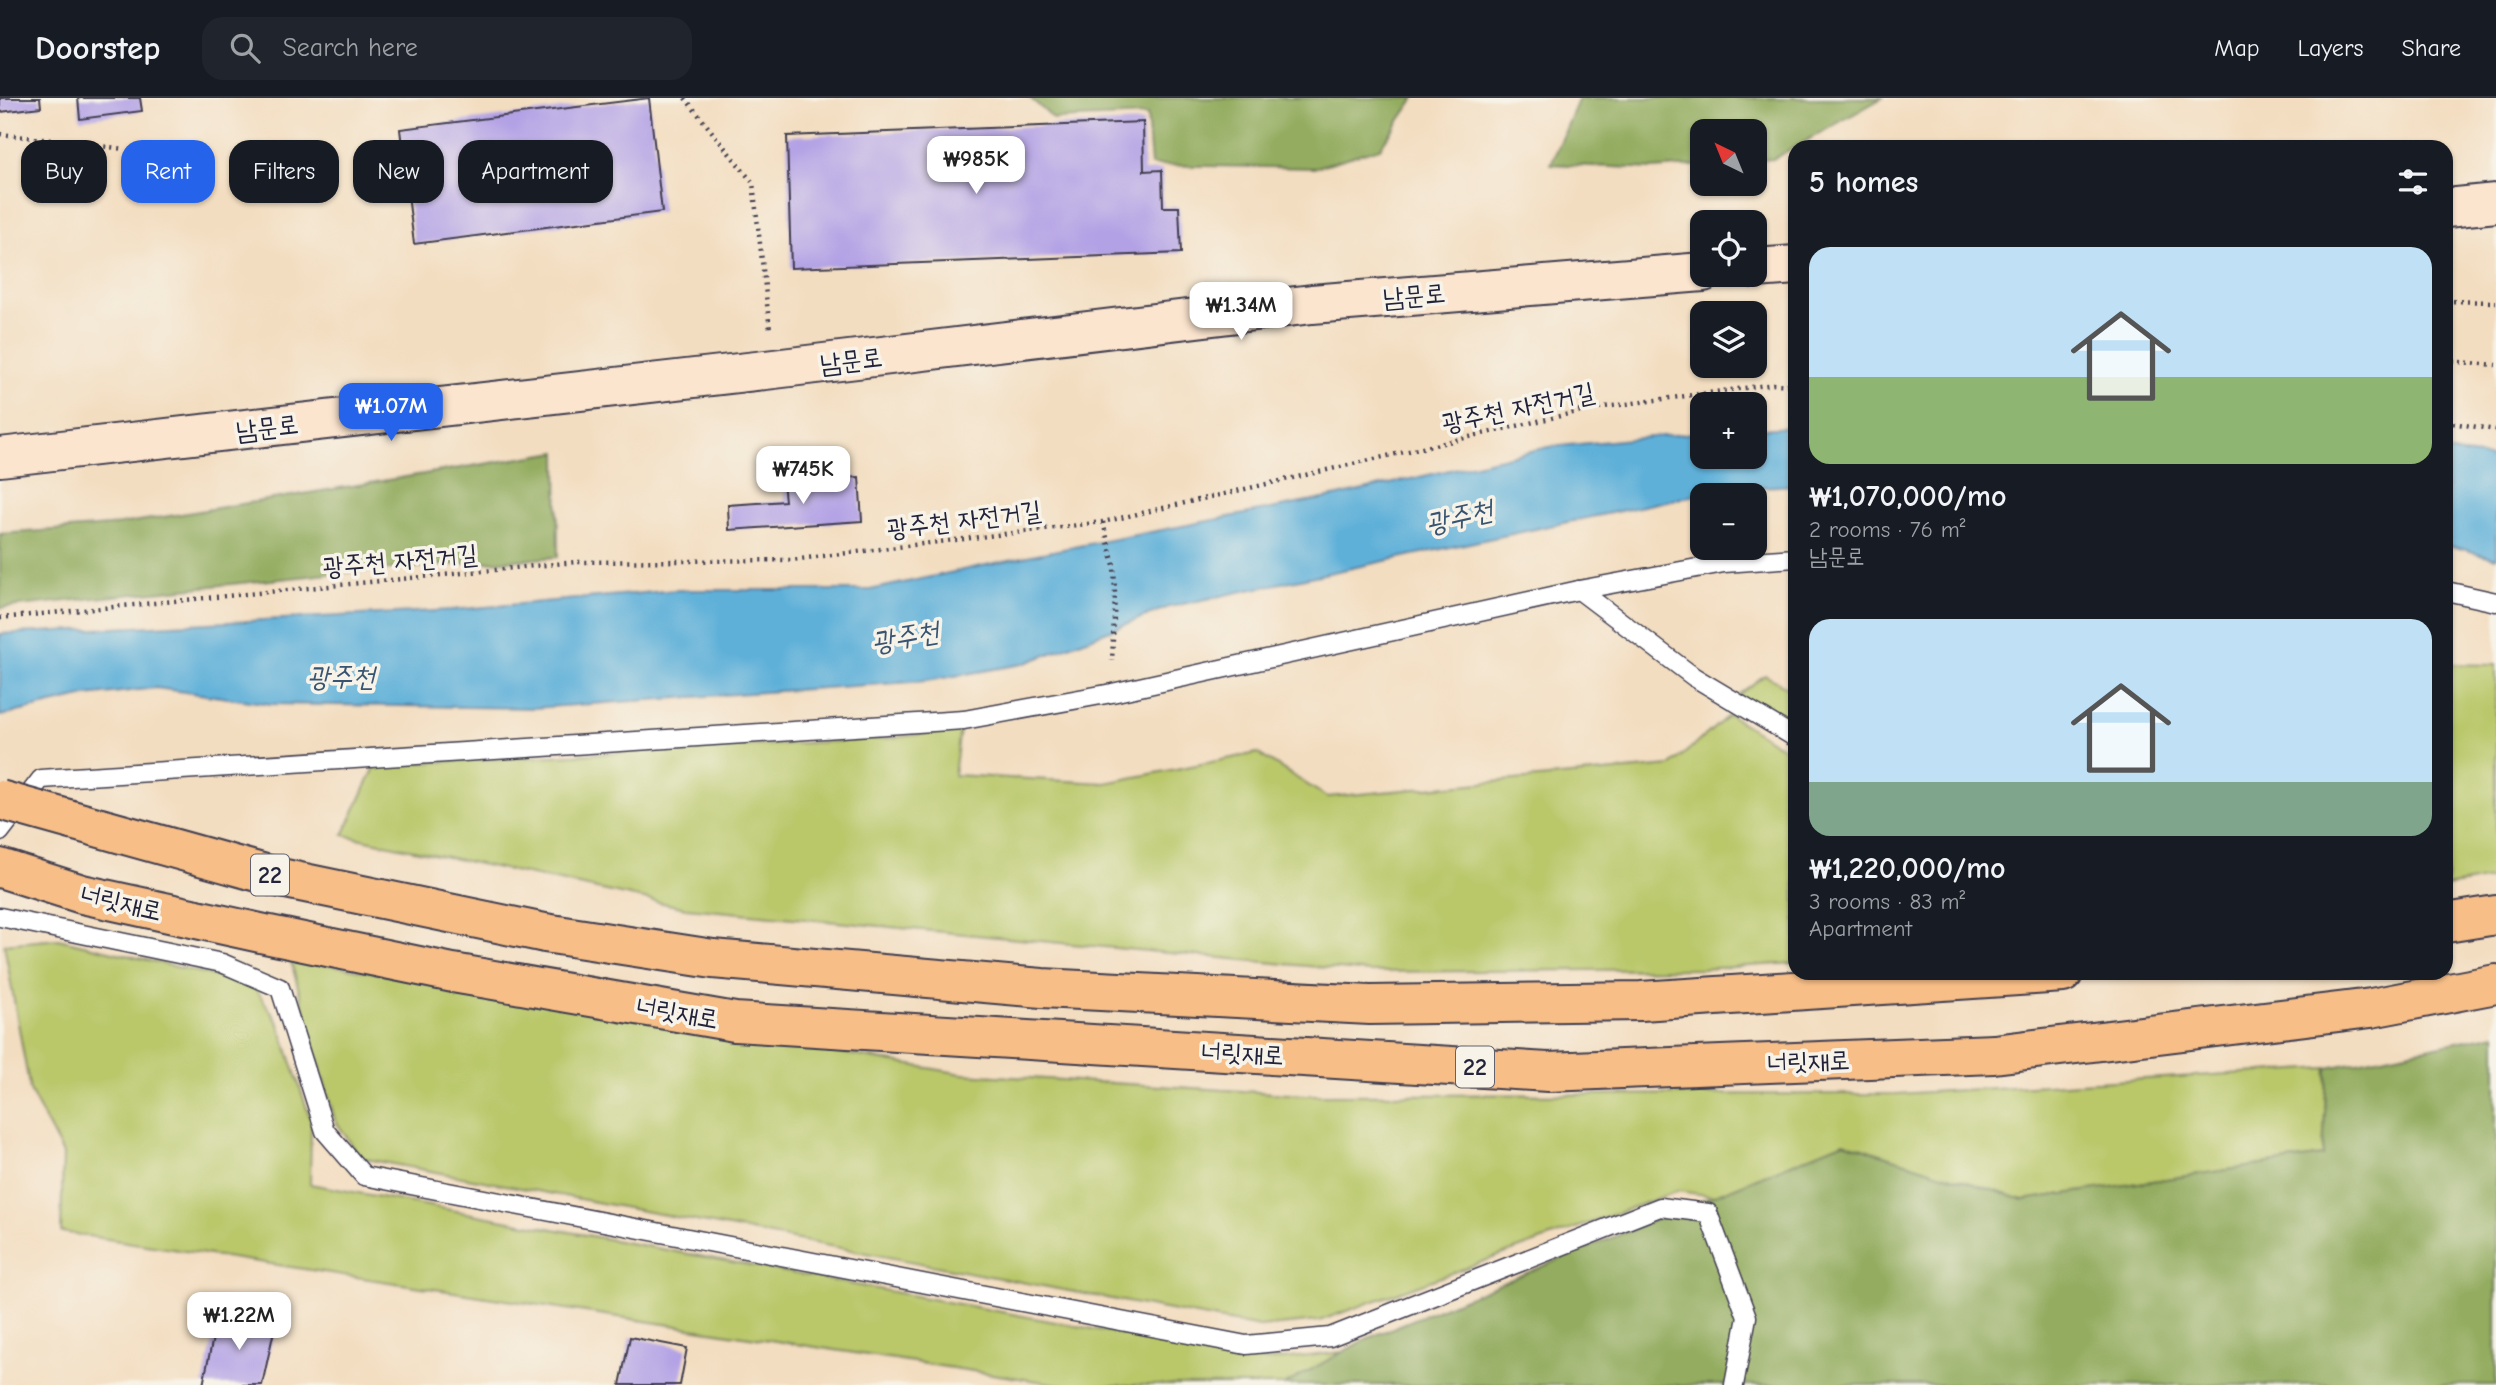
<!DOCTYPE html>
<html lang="en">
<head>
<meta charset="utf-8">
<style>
  body { margin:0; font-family:"Comic Neue","Poor Story",sans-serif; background:#20242c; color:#f1f3f6; height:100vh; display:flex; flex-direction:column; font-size:26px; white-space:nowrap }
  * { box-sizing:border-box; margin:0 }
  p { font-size:23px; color:#9ea1a6 }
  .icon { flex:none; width:38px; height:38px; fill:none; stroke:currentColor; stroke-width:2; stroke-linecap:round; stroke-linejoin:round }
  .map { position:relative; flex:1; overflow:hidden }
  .sheet { position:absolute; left:1788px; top:42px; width:665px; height:840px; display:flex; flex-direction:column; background:#171b24; border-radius:21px; box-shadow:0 2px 5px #0004 }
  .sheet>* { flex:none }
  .top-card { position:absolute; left:21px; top:42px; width:665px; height:63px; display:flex; gap:14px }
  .needle { width:46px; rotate:317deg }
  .fabs { position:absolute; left:1690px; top:21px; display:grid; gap:14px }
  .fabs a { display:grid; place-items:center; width:77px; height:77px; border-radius:14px; background:#171b24; box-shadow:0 2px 5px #0004; font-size:35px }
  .price { position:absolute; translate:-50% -60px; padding:0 16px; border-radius:14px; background:#fff; color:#222; font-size:23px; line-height:46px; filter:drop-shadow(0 2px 4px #0008) }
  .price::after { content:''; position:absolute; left:50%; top:42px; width:21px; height:16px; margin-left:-10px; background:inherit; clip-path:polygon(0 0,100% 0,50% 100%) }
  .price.selected { background:#2563eb; color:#fff }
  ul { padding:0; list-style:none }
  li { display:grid; align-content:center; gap:14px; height:371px; padding:0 21px }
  li span { display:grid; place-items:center; height:217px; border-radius:21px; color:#555 }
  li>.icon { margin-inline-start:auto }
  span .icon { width:126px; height:126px; fill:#fffc; stroke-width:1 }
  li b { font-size:30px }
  h2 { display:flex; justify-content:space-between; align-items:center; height:84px; padding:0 21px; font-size:30px }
  .pill { padding:0 24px; border-radius:21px; background:#171b24; box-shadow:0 2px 5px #0004; font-size:24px; line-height:63px }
  .pill.selected { background:#2563eb; color:#fff }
  header { display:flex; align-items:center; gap:42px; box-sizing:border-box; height:98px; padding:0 35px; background:#171b24; border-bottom:2px solid #363941 }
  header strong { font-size:33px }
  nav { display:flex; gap:38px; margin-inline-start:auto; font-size:24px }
  .search { width:490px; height:63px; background:#20242c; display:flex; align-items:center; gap:18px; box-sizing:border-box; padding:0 24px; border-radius:21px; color:#9ea1a6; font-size:26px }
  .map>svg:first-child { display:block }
  .green { fill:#bac86a; stroke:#6e7552; stroke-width:2 }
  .forest { fill:#93ac5e; stroke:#5a674c; stroke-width:2 }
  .water { fill:#5eb0d9; stroke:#40698a; stroke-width:2 }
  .building { fill:#b2a1e5 }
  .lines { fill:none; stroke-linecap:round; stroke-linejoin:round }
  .lane-casing { stroke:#413e4f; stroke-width:21 }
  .secondary-casing { stroke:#413e4f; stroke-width:42 }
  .highway-casing { stroke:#413e4f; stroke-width:42 }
  .path { stroke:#413e4f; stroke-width:4.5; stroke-dasharray:2 5; stroke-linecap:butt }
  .lane { stroke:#fff; stroke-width:18 }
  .secondary { stroke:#fce5cf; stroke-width:38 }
  .highway { stroke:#f7be87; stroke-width:38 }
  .highway-bridge-casing { stroke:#413e4f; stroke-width:42; stroke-linecap:butt }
  .highway-bridge { stroke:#f7be87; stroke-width:38 }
  .labels { text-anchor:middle; stroke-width:7; stroke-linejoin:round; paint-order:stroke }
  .shield { fill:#f7f3e8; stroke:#62616f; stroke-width:2 }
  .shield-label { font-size:24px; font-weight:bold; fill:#22223b }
  .street-label { font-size:26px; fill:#22223b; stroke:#f7f3e8 }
  .water-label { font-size:28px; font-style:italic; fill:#375472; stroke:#f7f3e8 }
</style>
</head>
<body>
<header>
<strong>Doorstep</strong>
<div class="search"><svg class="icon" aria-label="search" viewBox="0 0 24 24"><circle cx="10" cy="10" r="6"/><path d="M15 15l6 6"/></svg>Search here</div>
<nav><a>Map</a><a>Layers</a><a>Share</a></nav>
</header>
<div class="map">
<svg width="2496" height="1287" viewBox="0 0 2496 1287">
  <rect width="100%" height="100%" fill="#f7f3e8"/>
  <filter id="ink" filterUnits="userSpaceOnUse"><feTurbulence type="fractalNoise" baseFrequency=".0143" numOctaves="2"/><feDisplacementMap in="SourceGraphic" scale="14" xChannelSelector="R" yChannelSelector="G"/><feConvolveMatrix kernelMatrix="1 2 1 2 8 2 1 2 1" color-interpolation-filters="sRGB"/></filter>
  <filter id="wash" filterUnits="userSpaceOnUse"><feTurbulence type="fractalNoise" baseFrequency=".00686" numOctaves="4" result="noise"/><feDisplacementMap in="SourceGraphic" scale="28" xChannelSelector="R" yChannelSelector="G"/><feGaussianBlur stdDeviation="1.57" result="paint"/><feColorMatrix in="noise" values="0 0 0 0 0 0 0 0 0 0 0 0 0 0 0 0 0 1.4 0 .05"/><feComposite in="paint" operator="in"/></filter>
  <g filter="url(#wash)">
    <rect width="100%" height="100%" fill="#f3ddc0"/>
    <g class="green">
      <polygon points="2447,566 2496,567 2496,780 2447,789"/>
      <polygon points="1765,577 1795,594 1795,629 1738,597"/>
      <polygon points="1729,617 1795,657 1795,865 1701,871 1370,874 686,810 343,737 376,667 884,641 960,631 954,677 1105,685 1257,655 1327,699 1670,668"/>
      <polygon points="58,841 253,887 279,926 311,1023 310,1086 1266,1263 1342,1254 1284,1287 1064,1287 61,1134 63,1056 30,993 4,846"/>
      <polygon points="290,860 963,976 1306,997 1896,996 2327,970 2323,1058 2023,1102 1844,1044 1713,1098 1678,1093 1319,1223 1260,1229 361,1060 335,1022"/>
    </g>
    <g class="forest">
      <polygon points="1030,0 1415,0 1380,50 1314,70 1151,67 1147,17 1054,21"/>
      <polygon points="1579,0 1882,0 1774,61 1755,62 1755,33 1703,33 1703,67 1653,71 1551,66"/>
      <polygon points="557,354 558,459 338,475 0,510 0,436 109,428"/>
      <polygon points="2496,936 2496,1287 1284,1287 1366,1241 1844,1044 2023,1102 2323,1058 2327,970"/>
    </g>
    <g class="water">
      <polygon points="1795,329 1795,387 1723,391 1169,509 1023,566 926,583 533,610 271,606 156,590 86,598 0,618 0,536 452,512 676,492 870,492 1037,456 1338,398 1548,349 1703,334 1703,359 1755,359 1755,331"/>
      <polygon points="2446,354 2496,360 2496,460 2447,447"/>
    </g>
    <g id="blocks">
      <g class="building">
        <polygon points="0,0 40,0 41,9 0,14"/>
        <polygon points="78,0 140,0 142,13 80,21"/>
        <polygon points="649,0 662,114 414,146 400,31"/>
        <polygon points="1143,24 1144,73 1162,72 1163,109 1179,109 1181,155 791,170 787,38"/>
        <polygon points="859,379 862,423 729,432 728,407 785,403 783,384"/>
        <polygon points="218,1216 275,1228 262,1287 203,1287"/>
        <polygon points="630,1239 687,1250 680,1287 620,1287"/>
      </g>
    </g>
  </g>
  <g filter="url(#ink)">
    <use href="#blocks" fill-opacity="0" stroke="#413e4f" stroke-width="2"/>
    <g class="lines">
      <defs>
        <g id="lane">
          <polyline points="1579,492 1694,579 1796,640"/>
          <polyline points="2446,493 2496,504"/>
          <polyline points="0,734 41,681 964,622 1112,595 1579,492 1724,465 1796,460"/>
          <polyline points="0,819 222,865 280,890 325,1033 364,1078 1246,1247 1330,1239 1660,1109 1708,1115 1747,1219 1734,1287"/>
        </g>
        <g id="secondary">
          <polyline points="2446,110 2496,105"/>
          <polyline points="1755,170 1796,167"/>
          <polyline points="0,359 774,271 1312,206 1703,174"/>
        </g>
        <g id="highway">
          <polyline points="0,770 82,796 265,836 453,875 735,924 1548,974 1994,956 2371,910 2496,886"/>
          <polyline points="2446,825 2496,817"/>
          <polyline points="545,835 713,861 1042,890 1370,907 1641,903 2063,875"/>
        </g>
      </defs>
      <use href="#lane" class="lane-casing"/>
      <use href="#secondary" class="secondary-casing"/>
      <use href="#highway" class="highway-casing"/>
      <g class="path">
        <polyline points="685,0 753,85 770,232"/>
        <polyline points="0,36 125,51"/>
        <polyline points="2446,203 2496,204"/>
        <polyline points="2446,263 2496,267"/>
        <polyline points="2446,324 2496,332"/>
        <polyline points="1103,424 1114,467 1115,496 1112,563"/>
        <polyline points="0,520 576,464 791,462 1103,424 1590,311 1774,286 1796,287"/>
      </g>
      <use href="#lane" class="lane"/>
      <use href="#secondary" class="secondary"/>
      <use href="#highway" class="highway"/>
      <defs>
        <polyline id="highway-bridge" points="0,702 276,779 545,835"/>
      </defs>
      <use href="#highway-bridge" class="highway-bridge-casing"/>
      <use href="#highway-bridge" class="highway-bridge"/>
    </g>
  </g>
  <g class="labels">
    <g class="shield">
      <rect x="251" y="756.5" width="38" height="41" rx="5"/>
      <rect x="1456" y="948.5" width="38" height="41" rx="5"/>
    </g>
    <g class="shield-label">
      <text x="270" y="785">22</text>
      <text x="1475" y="977">22</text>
    </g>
    <g class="street-label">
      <text transform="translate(1414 197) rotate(-5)" y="9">남문로</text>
      <text transform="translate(851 262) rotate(-7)" y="9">남문로</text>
      <text transform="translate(1518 309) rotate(-12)" y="9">광주천 자전거길</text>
      <text transform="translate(267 329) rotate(-7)" y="9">남문로</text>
      <text transform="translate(964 421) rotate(-7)" y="9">광주천 자전거길</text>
      <text transform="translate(400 462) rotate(-5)" y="9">광주천 자전거길</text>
      <text transform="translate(121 804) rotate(13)" y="9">너릿재로</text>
      <text transform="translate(677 914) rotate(10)" y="9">너릿재로</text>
      <text transform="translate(1242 955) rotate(3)" y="9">너릿재로</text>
      <text transform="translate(1808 963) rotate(-2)" y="9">너릿재로</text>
    </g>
    <g class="water-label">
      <text transform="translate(1459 418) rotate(-13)" y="10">광주천</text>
      <text transform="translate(905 538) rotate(-10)" y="10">광주천</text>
      <text x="341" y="588">광주천</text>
    </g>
  </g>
</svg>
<div class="fabs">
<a><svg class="needle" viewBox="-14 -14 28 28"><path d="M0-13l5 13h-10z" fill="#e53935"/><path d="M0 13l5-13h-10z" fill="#9ea1a6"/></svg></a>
<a><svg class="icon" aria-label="locate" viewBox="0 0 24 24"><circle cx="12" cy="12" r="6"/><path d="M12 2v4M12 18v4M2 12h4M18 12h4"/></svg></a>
<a><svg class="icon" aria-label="layers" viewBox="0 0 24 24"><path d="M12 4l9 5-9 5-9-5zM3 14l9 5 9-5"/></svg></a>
<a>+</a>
<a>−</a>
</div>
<b class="price" style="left:976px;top:98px">₩985K</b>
<b class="price" style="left:1241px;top:244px">₩1.34M</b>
<b class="price selected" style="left:391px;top:345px">₩1.07M</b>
<b class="price" style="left:803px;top:408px">₩745K</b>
<b class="price" style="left:239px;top:1254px">₩1.22M</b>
<div class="top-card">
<a class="pill">Buy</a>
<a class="pill selected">Rent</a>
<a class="pill">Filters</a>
<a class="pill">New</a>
<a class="pill">Apartment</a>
</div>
<section class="sheet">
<h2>5 homes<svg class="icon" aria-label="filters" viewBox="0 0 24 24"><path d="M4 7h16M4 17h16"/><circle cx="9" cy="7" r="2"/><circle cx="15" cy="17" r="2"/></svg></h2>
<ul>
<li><span style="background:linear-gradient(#bfe0f5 60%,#8fb573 0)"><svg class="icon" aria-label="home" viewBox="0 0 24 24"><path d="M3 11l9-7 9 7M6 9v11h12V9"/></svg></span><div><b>₩1,070,000/mo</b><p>2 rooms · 76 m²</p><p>남문로</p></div></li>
<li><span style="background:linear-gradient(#bfe0f5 75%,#7fa58c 0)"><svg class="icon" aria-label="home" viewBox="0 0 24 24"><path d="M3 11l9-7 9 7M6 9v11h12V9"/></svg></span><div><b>₩1,220,000/mo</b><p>3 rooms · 83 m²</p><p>Apartment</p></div></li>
</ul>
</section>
</div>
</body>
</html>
